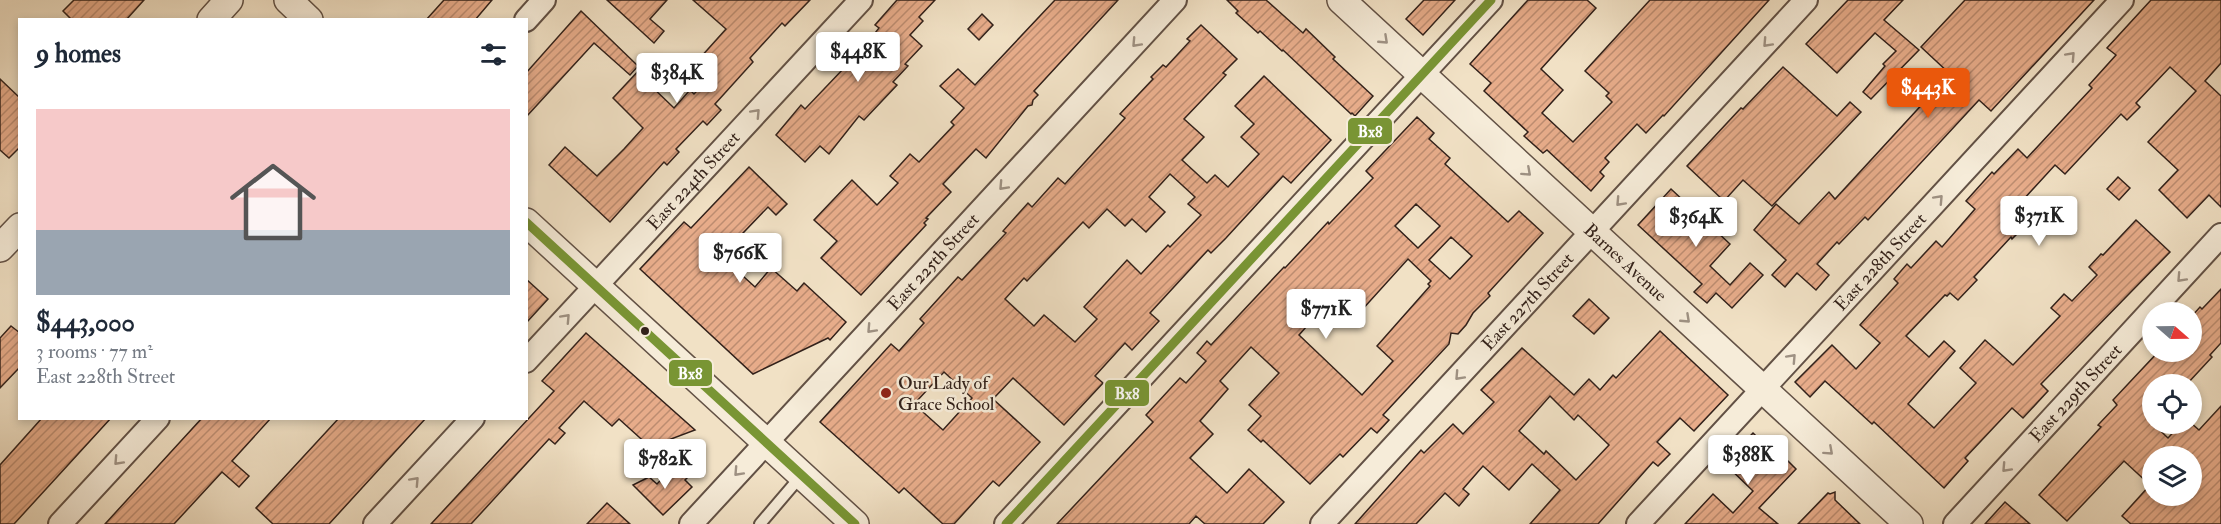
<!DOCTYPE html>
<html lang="en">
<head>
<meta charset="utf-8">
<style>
  body { margin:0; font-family:"IM FELL Double Pica",serif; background:#f6f6f7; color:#1f2937; height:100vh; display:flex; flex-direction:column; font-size:22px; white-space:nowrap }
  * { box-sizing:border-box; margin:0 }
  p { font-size:20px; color:#747a83 }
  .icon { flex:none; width:33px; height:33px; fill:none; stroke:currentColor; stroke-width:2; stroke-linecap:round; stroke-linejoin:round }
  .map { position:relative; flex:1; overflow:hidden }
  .details { position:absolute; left:18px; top:18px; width:510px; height:402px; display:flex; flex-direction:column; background:#fff; border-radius:0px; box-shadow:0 3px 9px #0003 }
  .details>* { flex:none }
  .needle { width:39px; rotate:110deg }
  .tools { position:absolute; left:2142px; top:302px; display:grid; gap:12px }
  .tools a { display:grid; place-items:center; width:60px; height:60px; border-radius:50%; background:#fff; box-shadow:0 3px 9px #0003; font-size:30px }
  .price { position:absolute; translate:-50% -51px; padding:0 14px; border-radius:6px; background:#fff; color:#222; font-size:20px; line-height:39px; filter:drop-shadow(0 2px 3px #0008) }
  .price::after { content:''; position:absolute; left:50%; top:36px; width:18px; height:14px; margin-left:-9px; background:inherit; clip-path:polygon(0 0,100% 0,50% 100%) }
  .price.on { background:#ea580c; color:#fff }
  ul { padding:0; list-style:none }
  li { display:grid; align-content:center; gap:12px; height:318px; padding:0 18px }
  li span { display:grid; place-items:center; height:186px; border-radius:0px; color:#555 }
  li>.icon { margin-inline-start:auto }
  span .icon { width:108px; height:108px; fill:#fffc; stroke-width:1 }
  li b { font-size:26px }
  h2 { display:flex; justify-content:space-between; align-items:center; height:72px; padding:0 18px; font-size:26px }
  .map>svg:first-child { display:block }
  .building { fill:url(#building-hatch); stroke:#32211a; stroke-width:1.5; fill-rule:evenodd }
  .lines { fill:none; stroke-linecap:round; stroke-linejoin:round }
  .service-casing { stroke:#625145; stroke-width:14 }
  .minor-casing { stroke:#625145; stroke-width:26 }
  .tertiary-casing { stroke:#625145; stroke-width:30 }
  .service { stroke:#f6ecd9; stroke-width:10 }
  .minor { stroke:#f6ecd9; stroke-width:22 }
  .tertiary { stroke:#f6ecd9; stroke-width:27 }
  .bus-1-casing { stroke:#f6ecd9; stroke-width:14 }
  .bus-1 { stroke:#799534; stroke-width:9 }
  .oneway { stroke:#9e9183 }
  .bus-dot { fill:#32211a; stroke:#f6ecd9; stroke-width:2 }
  .poi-dot { fill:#8f2418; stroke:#f6ecd9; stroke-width:2 }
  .labels { text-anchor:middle; stroke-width:5; stroke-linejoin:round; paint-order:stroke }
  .street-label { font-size:18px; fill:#32211a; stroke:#f6ecd9 }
  .poi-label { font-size:18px; fill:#32211a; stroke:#f6ecd9; text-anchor:start }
  .line-badge { stroke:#f6ecd9; stroke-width:2 }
  .badge-label { font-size:16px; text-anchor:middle; font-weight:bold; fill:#fff }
</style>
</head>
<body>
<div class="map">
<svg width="2221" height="524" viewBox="0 0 2221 524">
  <defs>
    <pattern id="building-hatch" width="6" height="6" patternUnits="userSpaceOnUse" patternTransform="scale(1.5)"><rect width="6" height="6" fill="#e7ac8a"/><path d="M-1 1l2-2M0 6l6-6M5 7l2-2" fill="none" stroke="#bc8c70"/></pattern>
  </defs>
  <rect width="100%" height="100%" fill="#f1e1c5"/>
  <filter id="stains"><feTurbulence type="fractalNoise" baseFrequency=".00333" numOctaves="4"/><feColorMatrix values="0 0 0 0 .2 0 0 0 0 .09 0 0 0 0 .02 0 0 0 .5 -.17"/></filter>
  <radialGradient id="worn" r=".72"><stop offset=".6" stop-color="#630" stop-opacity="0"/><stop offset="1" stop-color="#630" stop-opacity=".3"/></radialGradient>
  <g class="building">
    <polygon points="74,0 144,0 126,20 72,20 63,11"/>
    <polygon points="444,0 492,0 475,20 426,20"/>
    <polygon points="607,0 667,0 650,19 664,31 654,43"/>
    <polygon points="693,0 810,0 785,26 782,23 750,58 753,62 715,104 721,110 707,125 703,121 676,149 679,152 667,165 664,162 610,222 549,165 565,147 597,176 624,149 643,128 613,98 641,68 653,80 649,84 674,108 690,90 694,94 715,72 700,58 726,29"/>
    <polygon points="897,0 935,0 919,17 923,21 910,35 922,46 905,64 908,66 893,82 897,85 864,120 859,116 829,154 820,146 805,162 776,135 801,105 805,109 865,46 879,28 875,25"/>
    <polygon points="1055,0 1118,0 1034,91 1038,95 1033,100 1032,105 1028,106 986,158 976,149 943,184 951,192 926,218 928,219 924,223 926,225 861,295 821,258 837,241 814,220 852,180 877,205 898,183 890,176 910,154 919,162 954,125 951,122 964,108 940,86 958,69 975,85"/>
    <polygon points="1227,0 1266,0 1303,33 1306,29 1335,57 1333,59 1373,96 1355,116 1352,113 1351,114 1283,50 1282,51 1260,31 1258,33 1236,13 1238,11"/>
    <polygon points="1424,0 1455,0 1423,35 1406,19"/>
    <polygon points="1528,0 1587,0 1596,8 1541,69 1563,90 1542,113 1573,142 1612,102 1606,96 1609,93 1585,71 1650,0 1769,0 1664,116 1663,115 1646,133 1637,124 1605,158 1609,162 1600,172 1604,176 1591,191 1547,150 1543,153 1524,136 1528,132 1484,91 1491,83 1470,64"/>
    <polygon points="1848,0 1903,0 1884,20 1919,50 1871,99 1863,92 1885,66 1883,64 1896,51 1875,33 1837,73 1806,44"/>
    <polygon points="1965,0 2094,0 1991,111 1979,100 1868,220 1865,217 1839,244 1837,242 1817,264 1829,275 1816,290 1797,273 1785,287 1772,275 1786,260 1754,230 1776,204 1799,224 1829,192 1835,199 1950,74 1921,47"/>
    <polygon points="2151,0 2221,0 2221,63 2205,81 2221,96 2221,207 2209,195 2187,218 2159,190 2178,170 2148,142 2196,91 2170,67 2136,103 2140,107 2127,120 2121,114 2065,174 2055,165 2022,201 2028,207 2024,211 2033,218 2012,239 2011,237 1974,277 1977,280 1958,300 1950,293 1947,296 1945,295 1906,336 1929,357 1944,341 1955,351 1908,404 1934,428 1976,383 1960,368 1985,340 2013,365 2060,316 2051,308 2064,294 2072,301 2097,275 2089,267 2101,254 2103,255 2136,220 2170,252 2041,384 2048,391 2023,418 2012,408 1965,458 1968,461 1944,488 1874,422 1872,424 1825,381 1810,397 1795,382 1832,345 1856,369 1880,343 1860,325 1898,283 1894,279 1907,264 1911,268 1936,241 1942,247 1975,209 1966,201 1992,172 1994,174 2018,149 2027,158 2077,104 2092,88 2089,85 2116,55 2107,48"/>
    <polygon points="581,11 638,66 630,75 594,43 526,117 526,73"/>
    <polygon points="982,14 993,25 979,40 968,29"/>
    <path d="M1201,25L1237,59L1223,73L1226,75L1184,119L1204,137L1182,160L1207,183L1215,175L1228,187L1259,154L1241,137L1254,124L1235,106L1264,76L1331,140L1291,183L1283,176L1226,238L1211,253L1208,250L1150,313L1159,321L1132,350L1125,343L1095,376L1103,383L1064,425L1013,378L993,399L1040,442L999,486L993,481L954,524H943L904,488L899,493L820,422L891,344L899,351L924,323L920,319L958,277L962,280L1006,233L1003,231L1028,203L1032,207L1058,178L1065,184L1125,118L1120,114L1153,79L1151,77L1163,65L1166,67L1190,41L1187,39ZM1170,174L1195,197L1188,204L1201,215L1170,247L1168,245L1141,274L1127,260L1084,307L1097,319L1075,342L1044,315L1034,326L1005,299L1024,278L1027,281L1083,222L1089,228L1107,209L1125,226L1132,219L1146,232L1165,212L1149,197ZM944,372L972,398L943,430L914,404Z"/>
    <polygon points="1783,67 1837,116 1850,102 1861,112 1772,206 1743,180 1724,201 1687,166 1741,108 1743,109"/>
    <polygon points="0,79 20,98 20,147 9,158 0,150"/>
    <path d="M1417,117L1434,133L1429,139L1450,158L1445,164L1508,222L1519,211L1543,233L1488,293L1490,296L1473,313L1466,325L1458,334L1451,333L1449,344L1383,415L1389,420L1377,433L1371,428L1343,457L1340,454L1310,484L1263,440L1261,442L1248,430L1261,416L1249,405L1279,373L1251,347L1220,381L1228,389L1200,421L1213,434L1190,458L1227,493L1249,469L1284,502L1263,524H1205L1196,516L1189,524H1057L1153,422L1146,415L1180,378L1186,383L1206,361L1197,353L1207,341L1211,345L1284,267L1285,268L1328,222L1329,224L1373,178L1366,171ZM1416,204L1440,226L1418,248L1395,226ZM1451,237L1472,256L1450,279L1429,260ZM1408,259L1431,281L1428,284L1430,286L1377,346L1393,361L1362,395L1299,335L1339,290L1361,311Z"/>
    <polygon points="749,167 787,204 776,215 768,207 721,256 755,287 771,268 797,291 804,283 846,322 830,340 828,338 753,374 640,269 684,222 691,228"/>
    <polygon points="2118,177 2130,188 2119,200 2107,189"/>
    <polygon points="1671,189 1730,244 1710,266 1730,285 1750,263 1763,275 1732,308 1716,293 1707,303 1694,292 1702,284 1638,225"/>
    <polygon points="526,279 548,299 526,323"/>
    <path d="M2221,289V343L2210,355L2212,357L2187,384H2152V423L2168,438L2182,423H2191L2199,430L2221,406V524H2131L2122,516L2150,485L2124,461L2067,521L2039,495L2101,427L2098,425L2117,405L2113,400L2159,351H2192V316L2200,307L2202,309ZM2152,456H2192V495H2152Z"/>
    <polygon points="1589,299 1609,318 1594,334 1573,316"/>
    <polygon points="11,326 20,333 20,367 0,388 0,338"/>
    <path d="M1660,331L1728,395L1694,431L1680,418L1657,442L1670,454L1658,466L1653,462L1598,524H1530L1560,490L1532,464L1509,490L1483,466L1463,489L1469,494L1459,506L1445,493L1416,524H1355L1421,450L1424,453L1453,424L1463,434L1494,402L1481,390L1522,348L1574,395L1589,379L1600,390L1613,375L1616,378ZM1550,396L1574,420L1578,415L1609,445L1576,480L1546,451L1544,454L1519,431Z"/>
    <polygon points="586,333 695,430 650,447 619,419 612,426 584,401 559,428 565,433 555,444 549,439 471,524 431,524 554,391 542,381"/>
    <polygon points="42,418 111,418 14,524 0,524 0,465"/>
    <polygon points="202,418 271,418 232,461 249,476 239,487 222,472 174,524 105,524"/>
    <polygon points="339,418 426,418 329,524 273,524 256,508"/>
    <polygon points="1753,433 1782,461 1785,458 1796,469 1759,508 1778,524 1685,524 1713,494 1733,513 1753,491 1724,463"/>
    <polygon points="674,466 687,478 685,480 692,487 663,515 633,485 649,477 657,484"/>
    <polygon points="1835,492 1835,500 1860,524 1798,524 1828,493 1830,494"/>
    <polygon points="2005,502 2030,524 1985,524"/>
    <polygon points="607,503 630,524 587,524"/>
  </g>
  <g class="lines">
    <defs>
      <polyline id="service" points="760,524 801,476"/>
      <g id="minor">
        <polyline points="526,20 544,0"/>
        <path id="s1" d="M526,361L861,0"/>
        <polyline points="60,524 158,418"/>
        <polyline points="375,524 473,418"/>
        <path id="s2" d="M691,524L1175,0"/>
        <polyline points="1006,524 1491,0"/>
        <path id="s3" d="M1322,524L1806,0"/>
        <path id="s4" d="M1638,524L2122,0"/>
        <path id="s5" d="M1955,524L2221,235"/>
      </g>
      <g id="tertiary">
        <polyline points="288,0 309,20"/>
        <path id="s6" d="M1341,0L1909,524"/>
        <polyline points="211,20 229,0"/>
        <polyline points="526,222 855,524"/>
        <polyline points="0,248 20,227"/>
      </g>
    </defs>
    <use href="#service" class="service-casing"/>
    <use href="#minor" class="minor-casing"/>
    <use href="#tertiary" class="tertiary-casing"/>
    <use href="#service" class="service"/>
    <use href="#minor" class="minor"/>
    <use href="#tertiary" class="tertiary"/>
    <defs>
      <g id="bus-1">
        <polyline points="526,222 855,524"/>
        <polyline points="1006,524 1491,0"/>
      </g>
    </defs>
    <use href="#bus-1" class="bus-1-casing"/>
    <use href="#bus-1" class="bus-1"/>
  </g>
  <defs><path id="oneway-chevron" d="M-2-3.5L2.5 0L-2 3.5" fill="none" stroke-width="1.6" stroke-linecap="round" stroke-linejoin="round" transform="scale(1.5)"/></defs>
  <g class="oneway">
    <use href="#oneway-chevron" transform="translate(1384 40) rotate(43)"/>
    <use href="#oneway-chevron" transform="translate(1136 43) rotate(133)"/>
    <use href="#oneway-chevron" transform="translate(1767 43) rotate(133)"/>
    <use href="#oneway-chevron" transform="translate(2071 56) rotate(-47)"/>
    <use href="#oneway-chevron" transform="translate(756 113) rotate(-47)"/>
    <use href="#oneway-chevron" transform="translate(1527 172) rotate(42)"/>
    <use href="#oneway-chevron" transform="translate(1003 186) rotate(133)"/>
    <use href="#oneway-chevron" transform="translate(1939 199) rotate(-47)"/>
    <use href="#oneway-chevron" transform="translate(1620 202) rotate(133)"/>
    <use href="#oneway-chevron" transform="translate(2181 278) rotate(133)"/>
    <use href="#oneway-chevron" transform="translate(566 318) rotate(-47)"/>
    <use href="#oneway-chevron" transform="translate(1686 319) rotate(43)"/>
    <use href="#oneway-chevron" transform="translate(871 329) rotate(133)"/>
    <use href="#oneway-chevron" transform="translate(1792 358) rotate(-47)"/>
    <use href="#oneway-chevron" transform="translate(1459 376) rotate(133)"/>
    <use href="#oneway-chevron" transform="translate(1829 451) rotate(42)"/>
    <use href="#oneway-chevron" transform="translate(118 461) rotate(133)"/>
    <use href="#oneway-chevron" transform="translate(2006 468) rotate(133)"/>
    <use href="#oneway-chevron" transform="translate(738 472) rotate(133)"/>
    <use href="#oneway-chevron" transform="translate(415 481) rotate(-47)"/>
  </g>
  <circle class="bus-dot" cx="645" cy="331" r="5"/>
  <circle class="poi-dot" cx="886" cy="393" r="6"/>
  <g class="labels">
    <g class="street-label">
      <text dy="6" stroke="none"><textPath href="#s1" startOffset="246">East 224th Street</textPath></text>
      <text dy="6" stroke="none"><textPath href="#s2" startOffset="357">East 225th Street</textPath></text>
      <text dy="6" stroke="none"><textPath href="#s6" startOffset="387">Barnes Avenue</textPath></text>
      <text dy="6" stroke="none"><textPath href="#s4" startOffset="357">East 228th Street</textPath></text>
      <text dy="6" stroke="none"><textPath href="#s3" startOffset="303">East 227th Street</textPath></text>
      <text dy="6" stroke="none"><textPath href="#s5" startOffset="178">East 229th Street</textPath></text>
    </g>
    <g class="poi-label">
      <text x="898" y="389">Our Lady of<tspan x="898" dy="21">Grace School</tspan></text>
    </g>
  </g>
  <g class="line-badge">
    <rect x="1347" y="117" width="46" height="28" rx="6" fill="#799534"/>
    <rect x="668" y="359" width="45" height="28" rx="6" fill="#799534"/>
    <rect x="1104" y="379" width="46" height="28" rx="6" fill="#799534"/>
  </g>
  <g class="badge-label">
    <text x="1370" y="137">Bx8</text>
    <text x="690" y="379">Bx8</text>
    <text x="1127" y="399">Bx8</text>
  </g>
  <rect width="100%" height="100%" filter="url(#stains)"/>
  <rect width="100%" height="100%" fill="url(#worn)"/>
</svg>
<div class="tools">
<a><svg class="needle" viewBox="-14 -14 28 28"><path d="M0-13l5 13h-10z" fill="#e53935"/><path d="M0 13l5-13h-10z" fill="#747a83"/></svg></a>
<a><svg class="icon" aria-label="locate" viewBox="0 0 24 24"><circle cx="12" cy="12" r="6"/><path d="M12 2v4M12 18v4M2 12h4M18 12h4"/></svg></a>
<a><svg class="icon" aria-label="layers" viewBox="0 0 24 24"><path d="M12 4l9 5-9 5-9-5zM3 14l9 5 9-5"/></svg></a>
</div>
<b class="price" style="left:858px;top:83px">$448K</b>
<b class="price" style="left:677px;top:104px">$384K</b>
<b class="price on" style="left:1928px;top:119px">$443K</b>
<b class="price" style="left:2039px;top:247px">$371K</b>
<b class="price" style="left:1696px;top:248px">$364K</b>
<b class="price" style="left:740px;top:284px">$766K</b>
<b class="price" style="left:1326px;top:340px">$771K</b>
<b class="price" style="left:1748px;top:486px">$388K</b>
<b class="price" style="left:665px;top:490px">$782K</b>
<section class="details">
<h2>9 homes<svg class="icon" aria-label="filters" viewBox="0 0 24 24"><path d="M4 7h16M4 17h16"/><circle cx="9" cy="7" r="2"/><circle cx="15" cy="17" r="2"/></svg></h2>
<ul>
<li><span style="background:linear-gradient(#f6c9c9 65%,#9aa5b1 0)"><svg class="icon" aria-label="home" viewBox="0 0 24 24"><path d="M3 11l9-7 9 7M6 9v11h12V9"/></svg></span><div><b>$443,000</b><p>3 rooms · 77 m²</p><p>East 228th Street</p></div></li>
</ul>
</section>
</div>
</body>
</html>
